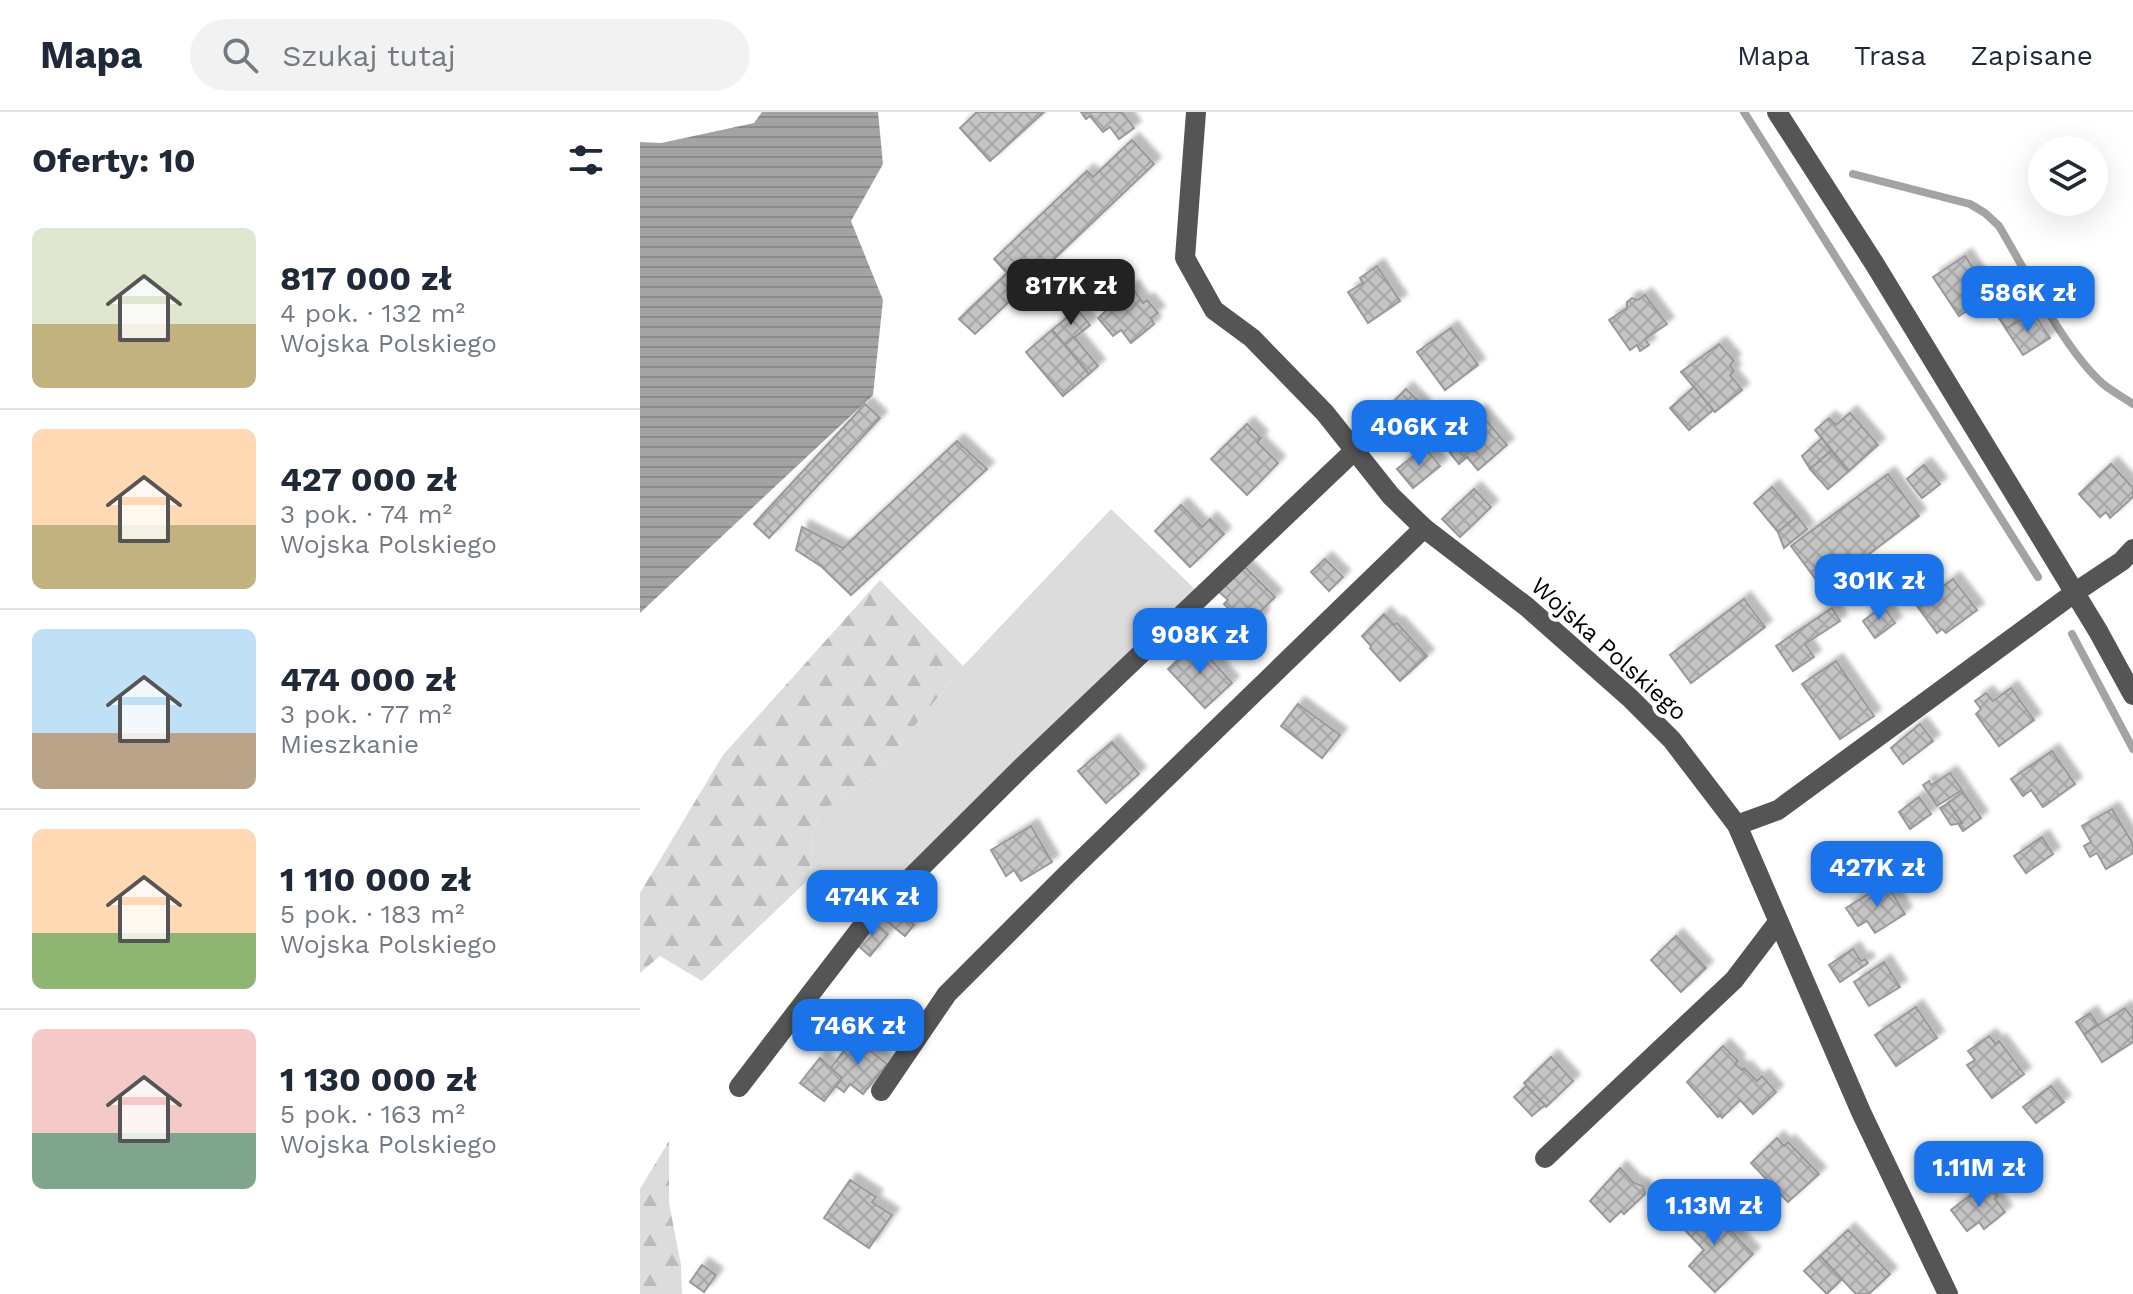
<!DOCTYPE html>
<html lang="pl">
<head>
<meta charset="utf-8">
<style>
  body { margin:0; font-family:"Work Sans",sans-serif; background:#f2f2f3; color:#1f2937; height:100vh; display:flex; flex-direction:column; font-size:30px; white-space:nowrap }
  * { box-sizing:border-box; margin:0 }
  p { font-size:26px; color:#747a83 }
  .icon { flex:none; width:44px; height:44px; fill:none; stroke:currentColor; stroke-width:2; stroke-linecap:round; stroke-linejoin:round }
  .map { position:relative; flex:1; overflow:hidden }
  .drawer { display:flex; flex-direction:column; background:#fff; width:640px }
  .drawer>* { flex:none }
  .controls { position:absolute; left:1388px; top:24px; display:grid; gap:16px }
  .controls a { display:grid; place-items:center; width:80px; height:80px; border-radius:50%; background:#fff; box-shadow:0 8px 32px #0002; font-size:40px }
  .price { position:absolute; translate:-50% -68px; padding:0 18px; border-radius:16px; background:#1a73e8; color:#fff; font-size:26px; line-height:52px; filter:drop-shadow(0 2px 4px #0008) }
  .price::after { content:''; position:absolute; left:50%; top:48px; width:24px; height:18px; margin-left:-12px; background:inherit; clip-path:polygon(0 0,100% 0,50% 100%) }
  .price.on { background:#222; color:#fff }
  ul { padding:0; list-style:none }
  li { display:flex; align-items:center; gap:24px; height:200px; padding:0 32px }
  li+li { border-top:2px solid #e0e1e3 }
  li span { display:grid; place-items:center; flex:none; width:224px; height:160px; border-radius:12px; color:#555 }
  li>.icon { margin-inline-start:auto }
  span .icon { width:96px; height:96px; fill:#fffc; stroke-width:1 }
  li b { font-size:34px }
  h2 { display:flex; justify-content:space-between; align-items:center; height:96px; padding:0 32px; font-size:34px }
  header { display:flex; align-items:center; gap:48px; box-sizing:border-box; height:112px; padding:0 40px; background:#fff; border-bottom:2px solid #e0e1e3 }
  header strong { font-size:38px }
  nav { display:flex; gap:44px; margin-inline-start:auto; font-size:28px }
  .search { width:560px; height:72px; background:#f2f2f3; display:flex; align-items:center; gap:20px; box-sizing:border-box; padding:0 28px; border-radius:44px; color:#747a83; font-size:30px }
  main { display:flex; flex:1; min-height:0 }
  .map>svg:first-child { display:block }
  .grass { fill:#dcdcdc }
  .forest { fill:url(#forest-firs) }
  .water { fill:url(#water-rules) }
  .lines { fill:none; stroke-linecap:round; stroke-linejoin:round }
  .stream { stroke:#a3a3a3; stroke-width:8 }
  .building { fill:url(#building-cross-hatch); stroke:#999; stroke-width:2; filter:url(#shadow) }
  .minor { stroke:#555; stroke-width:20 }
  .labels { text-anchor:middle; stroke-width:8; stroke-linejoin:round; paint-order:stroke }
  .street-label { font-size:24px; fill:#000; stroke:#fff }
</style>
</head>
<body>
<header>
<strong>Mapa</strong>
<div class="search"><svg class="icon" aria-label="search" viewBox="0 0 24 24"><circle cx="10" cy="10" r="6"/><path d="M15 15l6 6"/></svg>Szukaj tutaj</div>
<nav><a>Mapa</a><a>Trasa</a><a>Zapisane</a></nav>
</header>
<main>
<section class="drawer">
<h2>Oferty: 10<svg class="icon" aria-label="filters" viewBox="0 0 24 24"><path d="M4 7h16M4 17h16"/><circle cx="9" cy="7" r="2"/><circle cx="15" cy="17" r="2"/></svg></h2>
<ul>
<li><span style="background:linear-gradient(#dfe7d0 60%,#c2b280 0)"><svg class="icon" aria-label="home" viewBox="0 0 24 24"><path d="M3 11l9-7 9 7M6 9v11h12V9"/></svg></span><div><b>817 000 zł</b><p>4 pok. · 132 m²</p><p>Wojska Polskiego</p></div></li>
<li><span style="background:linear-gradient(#ffd9b3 60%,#c2b280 0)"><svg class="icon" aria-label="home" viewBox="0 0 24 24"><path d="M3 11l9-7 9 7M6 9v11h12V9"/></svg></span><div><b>427 000 zł</b><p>3 pok. · 74 m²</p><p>Wojska Polskiego</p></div></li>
<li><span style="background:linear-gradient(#bfe0f5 65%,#b9a48a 0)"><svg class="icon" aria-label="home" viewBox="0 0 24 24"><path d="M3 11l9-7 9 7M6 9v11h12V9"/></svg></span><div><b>474 000 zł</b><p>3 pok. · 77 m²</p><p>Mieszkanie</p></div></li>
<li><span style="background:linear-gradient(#ffd9b3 65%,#8fb573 0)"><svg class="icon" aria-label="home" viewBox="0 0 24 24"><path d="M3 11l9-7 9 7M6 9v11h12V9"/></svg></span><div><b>1 110 000 zł</b><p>5 pok. · 183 m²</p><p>Wojska Polskiego</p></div></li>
<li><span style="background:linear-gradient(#f6c9c9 65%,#7fa58c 0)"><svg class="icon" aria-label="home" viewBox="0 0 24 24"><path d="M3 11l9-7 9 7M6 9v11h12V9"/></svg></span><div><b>1 130 000 zł</b><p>5 pok. · 163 m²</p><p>Wojska Polskiego</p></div></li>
</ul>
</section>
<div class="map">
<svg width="1493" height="1182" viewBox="0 0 1493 1182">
  <defs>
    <pattern id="forest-firs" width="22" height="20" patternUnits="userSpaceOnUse" patternTransform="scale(2)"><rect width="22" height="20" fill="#dcdcdc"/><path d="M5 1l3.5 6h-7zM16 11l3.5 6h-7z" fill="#bbb"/></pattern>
    <pattern id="water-rules" width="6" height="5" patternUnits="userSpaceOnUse" patternTransform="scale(2)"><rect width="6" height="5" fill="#a3a3a3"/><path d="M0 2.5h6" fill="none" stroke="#8b8b8b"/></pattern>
    <pattern id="building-cross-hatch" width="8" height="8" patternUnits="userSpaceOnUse" patternTransform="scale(2)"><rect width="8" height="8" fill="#c4c4c4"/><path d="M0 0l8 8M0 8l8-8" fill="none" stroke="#a7a7a7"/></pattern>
    <filter id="shadow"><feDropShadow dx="7" dy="-7" stdDeviation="2" flood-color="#0004"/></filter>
  </defs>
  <rect width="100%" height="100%" fill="#fff"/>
  <polygon class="grass" points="471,397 555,477 213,808 170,766 172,726 180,700 231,668 323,554"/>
  <g class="forest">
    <polygon points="240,468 323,554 231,668 180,700 172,726 170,766 62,869 20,844 0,861 0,781 83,643"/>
    <polygon points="29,1029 29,1091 41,1153 42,1182 0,1182 0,1077"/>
  </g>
  <polygon class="water" points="122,0 238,0 243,52 211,109 243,188 233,283 0,501 0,30 21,31 114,11"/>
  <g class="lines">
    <g class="stream">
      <polyline points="1104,0 1398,465"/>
      <path d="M1213,62L1330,92L1345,101L1359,114C1386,159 1423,236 1462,271C1471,279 1483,285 1493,292"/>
      <polyline points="1432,522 1493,637"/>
    </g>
  </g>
  <g class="building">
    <polygon points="337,0 404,0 350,49 320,16"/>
    <polygon points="441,0 482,0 494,16 479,27 470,15 463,20 450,4 446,7"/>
    <polygon points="492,28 514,52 335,222 319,207 367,161 354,147 447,59 453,65"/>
    <polygon points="1325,144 1351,183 1319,204 1293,165"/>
    <polygon points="737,154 760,189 728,211 708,180 723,171 720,166"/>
    <polygon points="1376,173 1393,200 1366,217 1349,190"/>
    <polygon points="492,175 503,191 507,188 518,201 511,206 514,212 491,231 481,218 473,224 458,206"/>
    <polygon points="1005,183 1027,212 1005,227 1009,233 1000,239 997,233 990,238 969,208 987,196 987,190 992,186 998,188"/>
    <polygon points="437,197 450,213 425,233 412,218"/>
    <polygon points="1393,200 1410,226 1383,243 1366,217"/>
    <polygon points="811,216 838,253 805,278 777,240"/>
    <polygon points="412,218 449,262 423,284 386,240"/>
    <polygon points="434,225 458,254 449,262 425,233"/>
    <polygon points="1079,232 1094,249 1090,253 1094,259 1090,263 1102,278 1075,300 1041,260"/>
    <polygon points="1054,275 1073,298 1049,318 1030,296"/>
    <polygon points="766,277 784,295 757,321 740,303"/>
    <polygon points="225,292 240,306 129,426 114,412"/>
    <polygon points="839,300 867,333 838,358 827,345 819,352 802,331"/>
    <polygon points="1210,301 1238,333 1209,359 1175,318 1189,306 1196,313"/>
    <polygon points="607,312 621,326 617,330 638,351 607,383 571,347"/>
    <polygon points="1182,326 1191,339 1170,357 1162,344"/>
    <polygon points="317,329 347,357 211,483 182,455 156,438 162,415 203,436"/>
    <polygon points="785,335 800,354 773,376 757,357"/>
    <polygon points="1191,339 1209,359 1188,377 1170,357"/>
    <polygon points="1471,352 1493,376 1493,385 1470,406 1466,400 1460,405 1439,382"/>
    <polygon points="1284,353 1300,372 1282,386 1267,367"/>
    <polygon points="1248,362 1279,404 1183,477 1151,434"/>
    <polygon points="1132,375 1157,404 1138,420 1114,391"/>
    <polygon points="834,377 851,395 820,425 802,407"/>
    <polygon points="541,393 562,415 570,407 584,422 550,455 515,419"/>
    <polygon points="1157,404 1167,417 1144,436 1138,420"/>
    <polygon points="685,447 703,465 689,479 671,460"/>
    <polygon points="603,453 635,485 621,499 622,505 617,510 609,510 600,500 596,504 584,492 588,488 577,478"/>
    <polygon points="1313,467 1337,498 1306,521 1302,517 1297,521 1277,494"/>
    <polygon points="1104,487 1125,515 1051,571 1030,543"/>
    <polygon points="1243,494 1255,511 1235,526 1223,509"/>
    <polygon points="1192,496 1200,509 1165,532 1174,545 1153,559 1136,534"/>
    <polygon points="744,502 754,513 757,511 787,544 760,569 730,536 731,534 722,524"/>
    <polygon points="556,531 592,571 565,596 528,557"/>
    <polygon points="1196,549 1234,604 1200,627 1162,572"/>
    <polygon points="1371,576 1394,608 1359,634 1336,602 1341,597 1335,589 1346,581 1353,589"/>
    <polygon points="658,592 700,623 682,646 641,614"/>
    <polygon points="1280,612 1293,629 1263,652 1251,636"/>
    <polygon points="472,630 499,662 466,691 438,659"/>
    <polygon points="1412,639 1435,672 1403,695 1391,678 1383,684 1371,667"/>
    <polygon points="1310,661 1322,678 1297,694 1283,673 1289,669 1291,673"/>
    <polygon points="1323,680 1341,706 1323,719 1319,713 1322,711 1308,691"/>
    <polygon points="1279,685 1291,702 1270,717 1259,700"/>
    <polygon points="1308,691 1322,711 1311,713 1300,696"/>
    <polygon points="1472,697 1493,732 1493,741 1466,757 1457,741 1450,745 1444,734 1451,730 1442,714"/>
    <polygon points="391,714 412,750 381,769 374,758 366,764 351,738"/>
    <polygon points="1402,725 1413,742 1386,761 1374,744"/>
    <polygon points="1246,771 1265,802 1235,821 1227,809 1218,814 1206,796"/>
    <polygon points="255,796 274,813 265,824 245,808"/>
    <polygon points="233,809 248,822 230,844 215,831"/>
    <polygon points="1036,824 1066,856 1041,880 1011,848"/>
    <polygon points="1213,837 1221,849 1225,847 1228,851 1200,870 1189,853"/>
    <polygon points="1244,850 1260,875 1229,894 1214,870"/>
    <polygon points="1276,895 1297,926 1256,954 1235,923"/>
    <polygon points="1485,896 1493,907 1493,930 1462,950 1444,922"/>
    <polygon points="1450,901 1458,913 1444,922 1436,910"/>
    <polygon points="1349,924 1356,932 1359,929 1384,962 1352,986 1327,953 1335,948 1328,939"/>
    <polygon points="214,926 247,952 223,982 210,972 204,980 196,974 202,966 190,957"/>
    <polygon points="1083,934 1098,949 1095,952 1102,958 1104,956 1117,969 1122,964 1136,980 1113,1002 1100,988 1082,1006 1080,1003 1078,1005 1047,970"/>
    <polygon points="911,945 933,969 906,995 884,971"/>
    <polygon points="180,946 202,966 184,989 160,971"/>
    <polygon points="886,974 905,993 892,1004 874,985"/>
    <polygon points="1411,974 1424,990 1396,1011 1383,995"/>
    <polygon points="1137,1026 1144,1034 1148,1030 1179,1062 1148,1090 1111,1051"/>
    <polygon points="980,1056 994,1071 1003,1074 1005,1082 984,1102 981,1099 970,1110 950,1089"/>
    <polygon points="210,1068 236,1085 232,1090 252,1103 229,1136 184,1106"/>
    <polygon points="1351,1074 1358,1084 1355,1087 1365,1100 1344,1117 1339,1110 1327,1119 1311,1098 1340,1076 1343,1080"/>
    <polygon points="1062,1089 1113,1142 1075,1180 1049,1154 1064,1138 1039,1112"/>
    <polygon points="1208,1118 1250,1162 1229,1182 1216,1182 1180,1144"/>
    <polygon points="1180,1144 1202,1167 1187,1182 1164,1159"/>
    <polygon points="62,1153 76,1163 64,1180 50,1170"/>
  </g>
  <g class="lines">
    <g class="minor">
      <polyline points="556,0 545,146 574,198 612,226 685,301 751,384 784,416 887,495 990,586 1032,628 1097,713 1221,1000 1308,1182"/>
      <polyline points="1137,0 1234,151 1458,519 1493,583"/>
      <polyline points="1097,713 1138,698 1434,481 1482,449 1493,437"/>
      <polyline points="99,975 224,812 384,653 715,338"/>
      <polyline points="241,979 307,882 428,761 784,416"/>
      <polyline points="905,1046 1094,868 1138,810"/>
    </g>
  </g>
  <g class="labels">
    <g class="street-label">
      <text transform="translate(969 537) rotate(42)" y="8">Wojska Polskiego</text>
    </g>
  </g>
</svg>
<div class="controls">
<a><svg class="icon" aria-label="layers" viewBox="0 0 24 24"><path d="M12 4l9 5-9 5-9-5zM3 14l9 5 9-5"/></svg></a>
</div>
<b class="price on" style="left:431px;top:215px">817K zł</b>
<b class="price" style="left:1388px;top:222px">586K zł</b>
<b class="price" style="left:779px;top:356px">406K zł</b>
<b class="price" style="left:1239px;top:510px">301K zł</b>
<b class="price" style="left:560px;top:564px">908K zł</b>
<b class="price" style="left:1237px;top:797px">427K zł</b>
<b class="price" style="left:232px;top:826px">474K zł</b>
<b class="price" style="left:218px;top:955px">746K zł</b>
<b class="price" style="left:1339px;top:1097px">1.11M zł</b>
<b class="price" style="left:1074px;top:1135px">1.13M zł</b>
</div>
</main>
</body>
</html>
